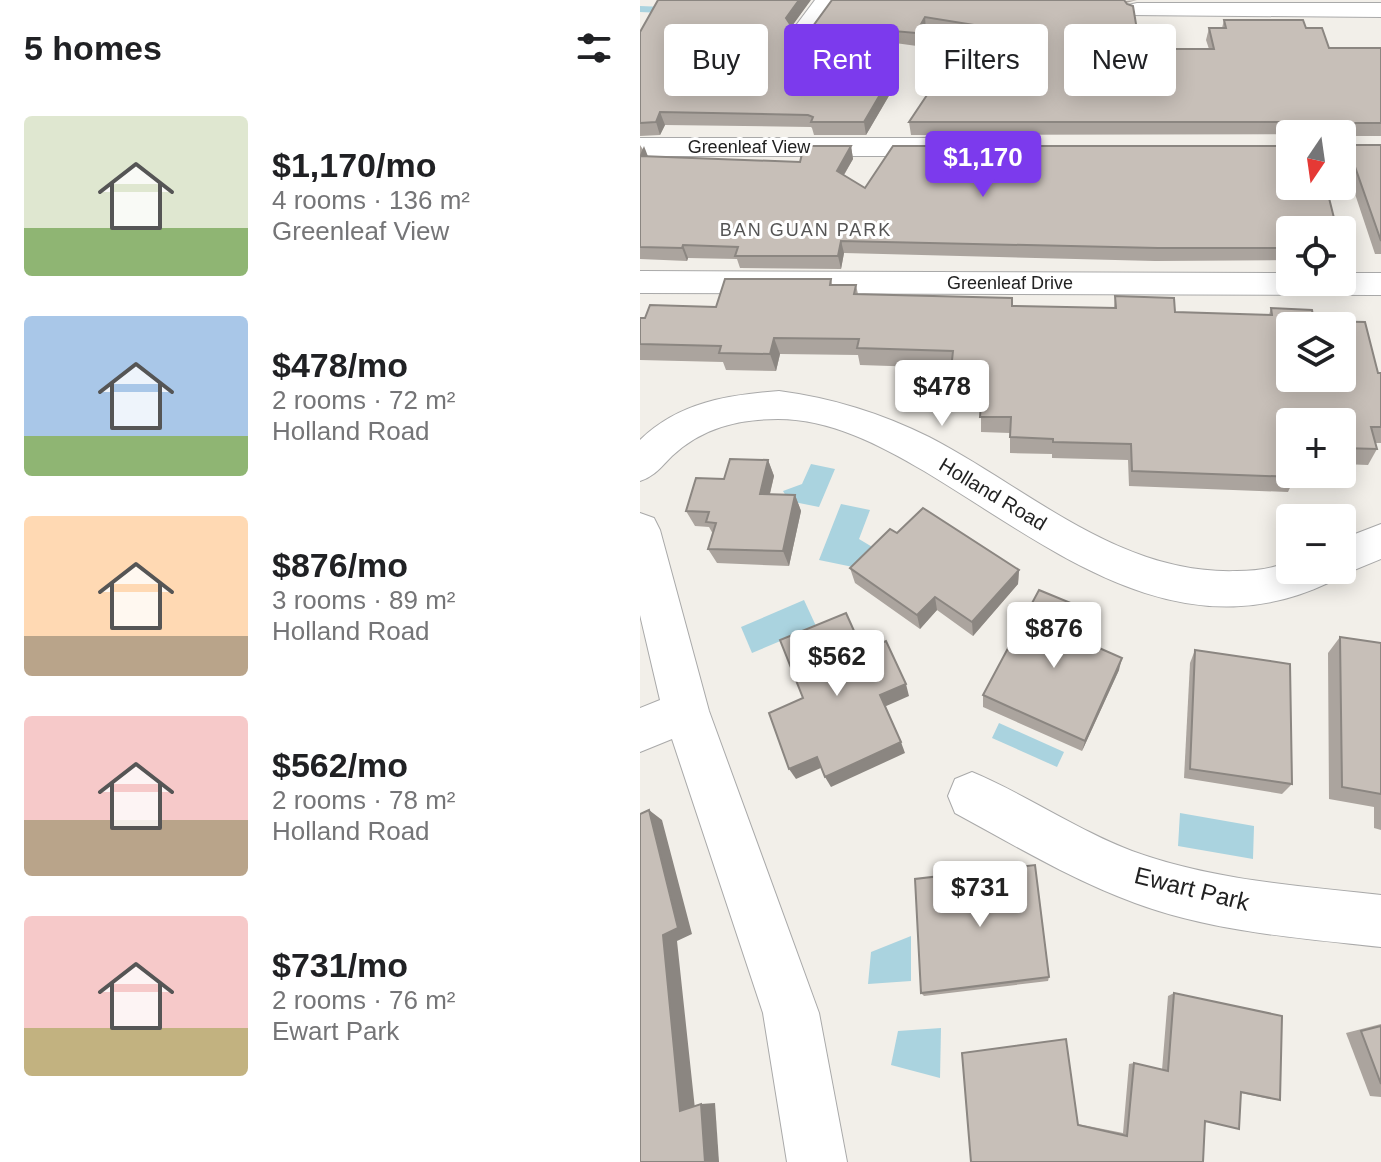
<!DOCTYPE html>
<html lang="en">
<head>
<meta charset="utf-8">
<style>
  body { margin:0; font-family:Helvetica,sans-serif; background:#f6f6f6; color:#202124; height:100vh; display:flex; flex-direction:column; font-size:30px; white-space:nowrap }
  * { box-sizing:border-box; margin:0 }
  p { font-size:26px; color:#757577 }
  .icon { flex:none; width:44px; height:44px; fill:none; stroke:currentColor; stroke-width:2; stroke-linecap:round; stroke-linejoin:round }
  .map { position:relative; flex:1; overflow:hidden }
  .drawer { display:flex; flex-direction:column; background:#fff; width:640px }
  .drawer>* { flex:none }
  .guide { position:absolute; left:24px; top:24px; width:596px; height:72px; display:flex; gap:16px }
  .needle { width:52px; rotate:193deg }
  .tools { position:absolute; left:636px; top:120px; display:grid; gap:16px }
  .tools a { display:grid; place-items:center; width:80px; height:80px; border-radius:8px; background:#fff; box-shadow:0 4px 20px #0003; font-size:40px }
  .price { position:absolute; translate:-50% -68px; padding:0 18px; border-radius:8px; background:#fff; color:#222; font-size:26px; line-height:52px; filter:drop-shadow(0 2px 4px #0008) }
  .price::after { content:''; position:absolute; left:50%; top:48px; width:24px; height:18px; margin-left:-12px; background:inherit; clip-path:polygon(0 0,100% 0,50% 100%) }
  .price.active { background:#7c3aed; color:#fff }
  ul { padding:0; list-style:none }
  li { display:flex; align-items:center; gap:24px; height:200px; padding:0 24px }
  li span { display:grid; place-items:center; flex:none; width:224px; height:160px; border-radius:8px; color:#555 }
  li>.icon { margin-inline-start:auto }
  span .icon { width:96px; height:96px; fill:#fffc; stroke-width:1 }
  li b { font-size:34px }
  h2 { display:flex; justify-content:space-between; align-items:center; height:96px; padding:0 24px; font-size:34px }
  .pill { padding:0 28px; border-radius:8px; background:#fff; box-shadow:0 4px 20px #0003; font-size:28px; line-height:72px }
  .pill.active { background:#7c3aed; color:#fff }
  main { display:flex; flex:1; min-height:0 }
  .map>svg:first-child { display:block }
  .water { fill:#aad3df }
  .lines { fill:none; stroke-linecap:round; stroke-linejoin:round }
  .stream { stroke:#aad3df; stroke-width:6 }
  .minor-casing { stroke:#a9a9a9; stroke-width:2 }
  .minor { fill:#fff; fill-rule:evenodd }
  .wall { fill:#aba49e }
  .shaded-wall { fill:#8b8681 }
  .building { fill:#c7bfb8; stroke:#8b8681; stroke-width:2; fill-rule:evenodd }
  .labels { text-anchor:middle; stroke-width:6; stroke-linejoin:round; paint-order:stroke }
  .far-street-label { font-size:18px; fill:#222; stroke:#fff }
  .far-neighbourhood-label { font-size:18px; letter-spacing:2px; fill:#555; stroke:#fff }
  .street-label { font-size:20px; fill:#222; stroke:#fff }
  .near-street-label { font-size:24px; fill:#222; stroke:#fff }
</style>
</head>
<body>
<main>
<section class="drawer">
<h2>5 homes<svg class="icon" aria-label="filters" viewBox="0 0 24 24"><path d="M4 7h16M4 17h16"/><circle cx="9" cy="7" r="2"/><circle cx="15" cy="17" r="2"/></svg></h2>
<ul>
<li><span style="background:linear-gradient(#dfe7d0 70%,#8fb573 0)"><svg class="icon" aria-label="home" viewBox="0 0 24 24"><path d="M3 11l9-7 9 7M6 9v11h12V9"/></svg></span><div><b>$1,170/mo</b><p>4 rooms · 136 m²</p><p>Greenleaf View</p></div></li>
<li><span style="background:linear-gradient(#a9c7e8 75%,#8fb573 0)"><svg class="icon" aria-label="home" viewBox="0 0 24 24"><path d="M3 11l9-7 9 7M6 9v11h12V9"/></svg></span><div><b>$478/mo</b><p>2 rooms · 72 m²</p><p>Holland Road</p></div></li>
<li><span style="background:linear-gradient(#ffd9b3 75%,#b9a48a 0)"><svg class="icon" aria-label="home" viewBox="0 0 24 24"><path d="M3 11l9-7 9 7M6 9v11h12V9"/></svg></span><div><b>$876/mo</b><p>3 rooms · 89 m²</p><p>Holland Road</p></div></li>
<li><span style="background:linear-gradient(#f6c9c9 65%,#b9a48a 0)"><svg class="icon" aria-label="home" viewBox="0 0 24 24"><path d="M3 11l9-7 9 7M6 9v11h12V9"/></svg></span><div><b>$562/mo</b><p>2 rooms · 78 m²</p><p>Holland Road</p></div></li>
<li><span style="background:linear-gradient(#f6c9c9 70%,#c2b280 0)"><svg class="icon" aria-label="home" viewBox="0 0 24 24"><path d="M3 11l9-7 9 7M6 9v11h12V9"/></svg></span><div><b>$731/mo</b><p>2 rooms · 76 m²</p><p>Ewart Park</p></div></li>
</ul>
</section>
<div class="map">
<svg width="741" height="1162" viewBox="0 0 741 1162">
  <rect width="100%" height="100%" fill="#f2efe9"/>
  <g class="water">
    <polygon points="171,464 195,469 179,507 149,501 143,491 162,484"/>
    <polygon points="201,504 230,510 219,539 234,548 213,567 179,560"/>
    <polygon points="164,600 176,626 112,653 101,627"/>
    <polygon points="359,723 424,752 417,767 352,738"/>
    <polygon points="540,813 614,826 613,859 538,846"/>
    <polygon points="271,936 271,981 228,984 231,952"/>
    <polygon points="301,1028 300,1078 251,1065 258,1031"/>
  </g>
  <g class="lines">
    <polyline class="stream" points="0,9 24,10"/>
    <defs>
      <g id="minor">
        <polygon points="175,0 199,0 173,37 155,37 151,32"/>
        <polygon points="497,3 741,3 741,17 488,15 485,10 488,5"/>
        <polygon points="0,138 309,138 319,141 323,147 319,153 309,156 0,156"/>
        <polygon points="0,271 650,273 650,282 702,282 702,273 741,273 741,295 0,293"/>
        <path d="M139,391C192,398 241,413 289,437C388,488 478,575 597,571C615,571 633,569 650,561V570H702V539L741,524V559L702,575L693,572L688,583C536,655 409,546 284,471C240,445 190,419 138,419C98,419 62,428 32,456C21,467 15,476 0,481V440C39,402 88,395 139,391Z"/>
        <polygon points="0,513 14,518 20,530 69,711 179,1013 207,1162 147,1162 123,1013 32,739 0,752 0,708 20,700 0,615"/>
        <path d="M332,772C387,795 437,830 492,851C571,880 659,886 741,895V947C659,938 573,932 495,903C432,880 374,845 315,813L308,796L315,779Z"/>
      </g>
    </defs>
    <use href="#minor" class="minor-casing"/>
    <use href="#minor" class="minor"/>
  </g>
  <g class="wall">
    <polygon points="497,0 486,3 497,30 516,49 569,49 566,40 569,28 582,28 584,20 666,28 689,48 741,48 741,136 704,136 704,145 741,145 741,254 735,254 709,176 702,179 702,134 271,135 269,122 311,87 327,36 286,30 277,46 255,43 250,94 226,135 174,135 172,128 171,127 25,125 20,135 0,136 0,32 169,2 152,26 152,27"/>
    <polygon points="0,145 8,157 160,162 211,146 213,159 204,175 225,188 650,230 650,260 515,261 204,253 201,269 100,268 97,259 48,258 47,261 0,259"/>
    <polygon points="191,279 192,285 216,285 218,294 372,306 474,308 475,296 535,312 629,315 631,308 674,321 738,373 741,373 741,443 735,443 737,449 728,465 702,464 702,422 650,422 650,474 655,477 648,492 489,486 488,460 412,458 412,454 370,453 370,433 341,432 341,405 310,404 309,388 311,368 220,365 218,355 140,354 136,371 86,370 83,362 0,360 0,318 76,307"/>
    <polygon points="128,460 134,476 130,494 155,495 161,511 149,566 77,563 68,549 73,534 69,527 55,526 46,511 84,479"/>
    <polygon points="257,533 379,570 378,584 333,636 297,610 280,629 215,583 210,568"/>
    <polygon points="438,606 436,620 429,635 479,670 442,751 343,707 343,695"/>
    <polygon points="700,637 741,643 741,830 734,828 734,807 689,799 688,653"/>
    <polygon points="555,650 652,784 642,794 544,778 550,663"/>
    <polygon points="409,977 408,981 284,996 281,993"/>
    <polygon points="534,993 640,1100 630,1099 601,1093 565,1121 563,1162 331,1162 438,1124 483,1133 489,1064 494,1063 522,1070 528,996"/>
    <polygon points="741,1024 741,1097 730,1096 706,1033"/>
  </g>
  <g class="shaded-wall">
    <polygon points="159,0 171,0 149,30 146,18"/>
    <polygon points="285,17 286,30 277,46 276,33"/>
    <polygon points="254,31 255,43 250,94 226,135 224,122"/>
    <polygon points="20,112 25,125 20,135 16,122"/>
    <polygon points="4,146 9,159 0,158 0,155"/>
    <polygon points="211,146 213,159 199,183 197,171"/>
    <polygon points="714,164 709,176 702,179 702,167"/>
    <polygon points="201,241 204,253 201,269 198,256"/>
    <polygon points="43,245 48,258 47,261 42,248"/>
    <polygon points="134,338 140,354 136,371 130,354"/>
    <polygon points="128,460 134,476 126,509 120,494"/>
    <polygon points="155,495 161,511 149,566 143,551"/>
    <polygon points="379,570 378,584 333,636 332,622"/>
    <polygon points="295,597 297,610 280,629 277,615"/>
    <polygon points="438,606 436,620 423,646 425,633"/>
    <polygon points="482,658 479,670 442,751 445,741"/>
    <polygon points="266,684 269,696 244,707 240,695"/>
    <polygon points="261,742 265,753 191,787 185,777"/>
    <polygon points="177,757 183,767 156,779 149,769"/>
    <polygon points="9,810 22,820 52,934 37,941 55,1109 40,1111 23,935"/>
    <polygon points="75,1103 79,1162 65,1162 61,1104"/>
  </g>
  <g class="building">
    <polygon points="18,0 159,0 146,18 152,27 173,26 192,0 484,0 487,4 493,6 497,30 513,30 516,49 574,49 569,28 586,28 584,20 663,20 666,28 682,28 689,48 741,48 741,123 704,123 704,145 741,145 741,241 714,164 702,167 702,134 657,134 657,125 654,122 269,122 293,86 311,87 315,54 334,25 285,17 276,33 254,31 248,81 224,122 171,122 173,117 168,115 20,112 16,122 0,123 0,32"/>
    <polygon points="164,146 211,146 197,171 225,188 253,146 650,146 650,186 686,186 697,230 650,230 650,248 518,248 201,241 198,256 95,256 98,247 43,245 42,248 0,247 0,156 160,162"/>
    <path d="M85,279H191L190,285H216L214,294L372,298V306L476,308L475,296L534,298L535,312L632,315L631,308L672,310L674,321L725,322L738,373H741V427H731L737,449L702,448V422H650V474H655V477L492,471L491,444L413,442V439L370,437L371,417H340L342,389L309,388L313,351L217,348L219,339L134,338L130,354L79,353L81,346L0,344V318H5L10,305L76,307ZM650,326H702V378H650Z"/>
    <polygon points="90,459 128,460 120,494 155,495 143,551 68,549 76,523 66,522 69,512 46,511 56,478 84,479"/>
    <polygon points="283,508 379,570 332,622 295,597 277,615 210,568 250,529 257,533"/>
    <polygon points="399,590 438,606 425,633 482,658 445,741 343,695"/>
    <polygon points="206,613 223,651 246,641 266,684 240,695 261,742 185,777 177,757 149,769 129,713 163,698 140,640"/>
    <polygon points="700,637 741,643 741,794 702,787"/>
    <polygon points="555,650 650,664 652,784 550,769"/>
    <polygon points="9,810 38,928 23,935 40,1111 61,1104 65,1162 0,1162 0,814"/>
    <polygon points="395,865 409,977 281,993 275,879"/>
    <polygon points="534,993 642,1016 640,1100 601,1092 599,1129 565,1121 563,1162 331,1162 322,1053 426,1039 438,1125 487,1136 494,1063 528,1071"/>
    <polygon points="741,1026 741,1084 721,1031"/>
  </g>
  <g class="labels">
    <g class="far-street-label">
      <text x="109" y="153">Greenleaf View</text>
      <text x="370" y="289">Greenleaf Drive</text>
    </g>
    <g class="far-neighbourhood-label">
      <text x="166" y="236">BAN GUAN PARK</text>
    </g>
    <g class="street-label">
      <text transform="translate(353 494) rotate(31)" y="7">Holland Road</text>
    </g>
    <g class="near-street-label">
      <text transform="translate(552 889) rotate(14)" y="8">Ewart Park</text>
    </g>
  </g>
</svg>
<div class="tools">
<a><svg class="needle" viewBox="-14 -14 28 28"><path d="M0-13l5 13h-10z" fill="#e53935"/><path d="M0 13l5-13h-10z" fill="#757577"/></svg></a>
<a><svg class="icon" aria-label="locate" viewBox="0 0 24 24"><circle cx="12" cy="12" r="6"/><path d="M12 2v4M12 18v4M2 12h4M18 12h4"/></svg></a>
<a><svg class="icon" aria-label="layers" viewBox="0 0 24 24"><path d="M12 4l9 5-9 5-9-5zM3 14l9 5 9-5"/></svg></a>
<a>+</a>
<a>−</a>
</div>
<b class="price active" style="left:343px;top:199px">$1,170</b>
<b class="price" style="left:302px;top:428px">$478</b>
<b class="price" style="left:414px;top:670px">$876</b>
<b class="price" style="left:197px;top:698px">$562</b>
<b class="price" style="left:340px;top:929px">$731</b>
<div class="guide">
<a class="pill">Buy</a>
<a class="pill active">Rent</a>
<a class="pill">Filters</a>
<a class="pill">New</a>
</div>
</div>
</main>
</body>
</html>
